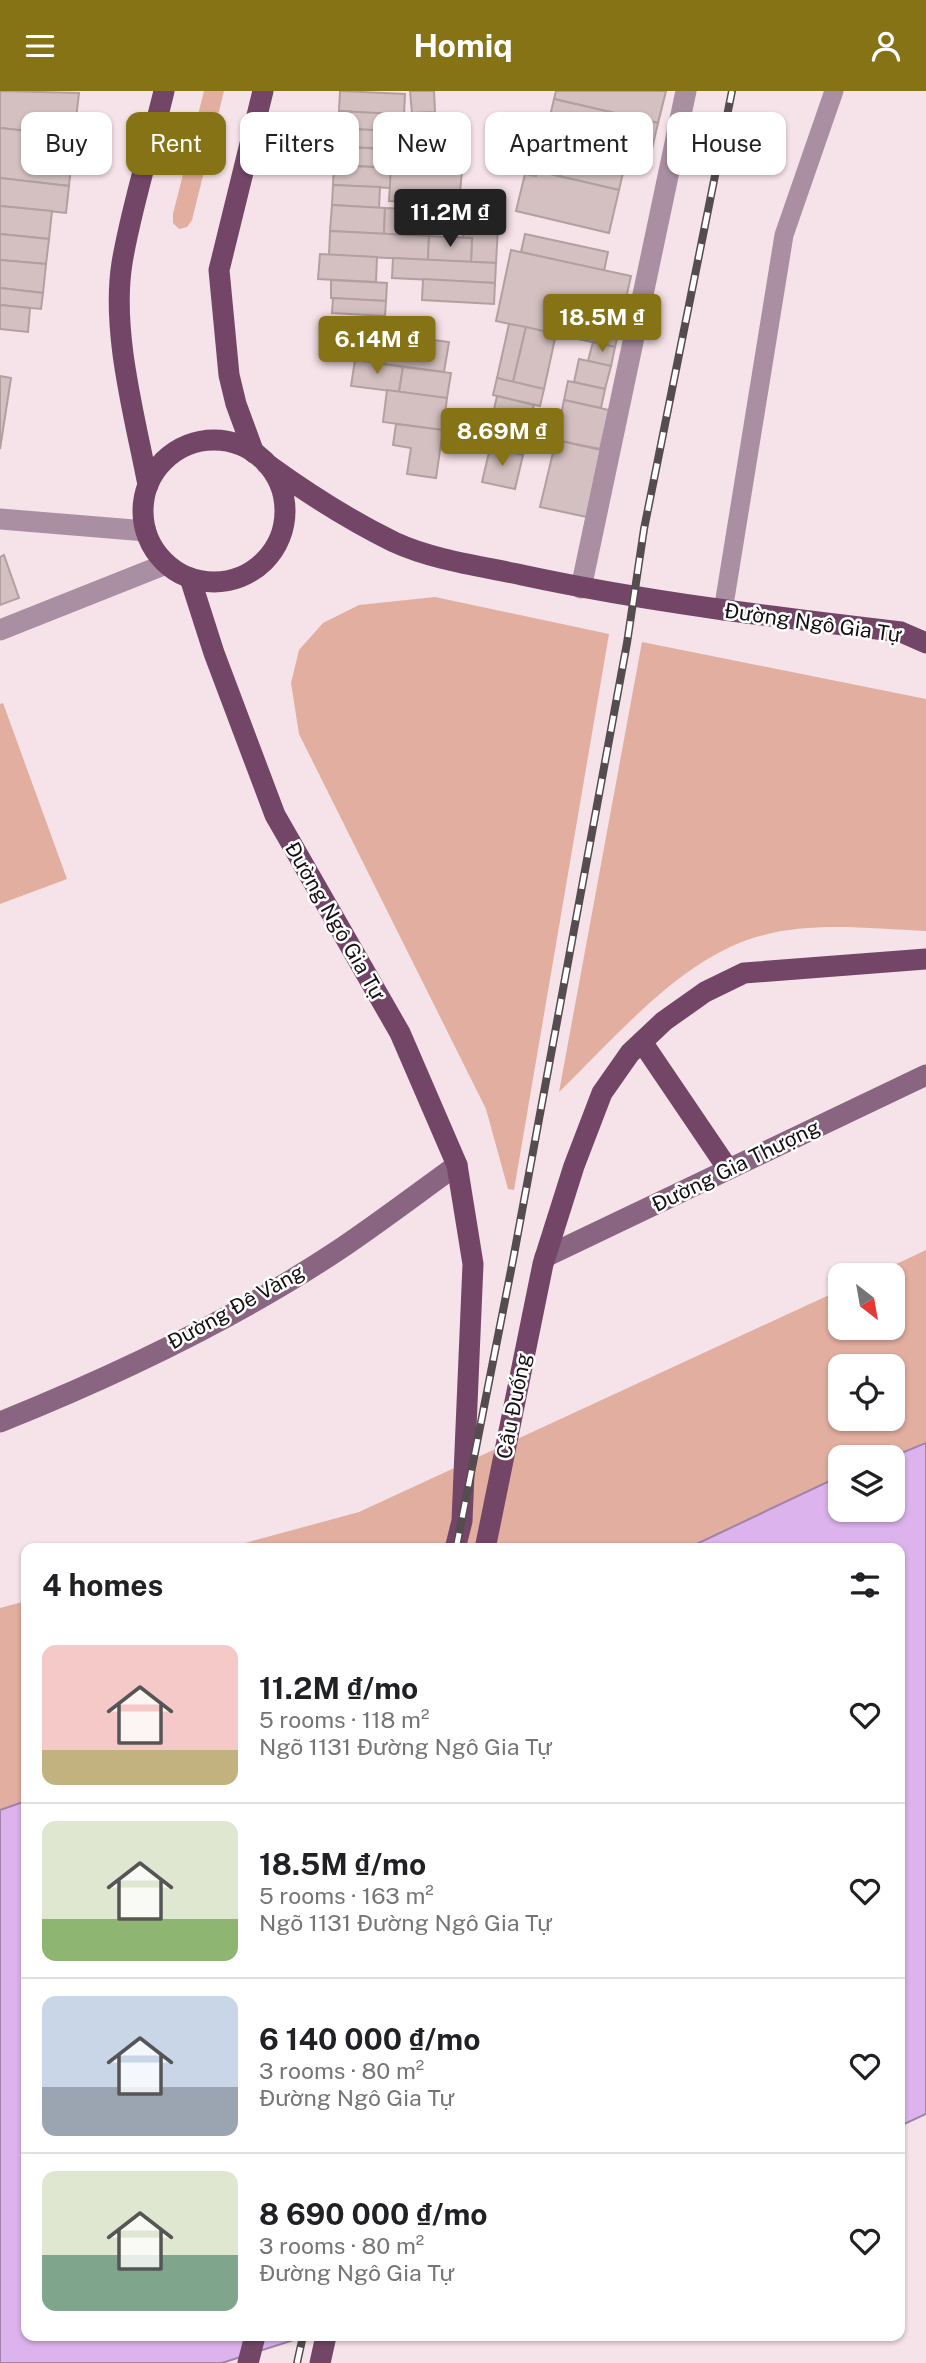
<!DOCTYPE html>
<html lang="en">
<head>
<meta charset="utf-8">
<style>
  body { margin:0; font-family:"Public Sans",sans-serif; background:#f2f2f2; color:#202124; height:100vh; display:flex; flex-direction:column; font-size:26px; white-space:nowrap }
  * { box-sizing:border-box; margin:0 }
  p { font-size:23px; color:#757577 }
  .icon { flex:none; width:38px; height:38px; fill:none; stroke:currentColor; stroke-width:2; stroke-linecap:round; stroke-linejoin:round }
  .map { position:relative; flex:1; overflow:hidden }
  .drawer { position:absolute; left:21px; top:1452px; width:884px; height:798px; display:flex; flex-direction:column; background:#fff; border-radius:14px; box-shadow:0 2px 5px #0004 }
  .drawer>* { flex:none }
  .banner { position:absolute; left:21px; top:21px; width:886px; height:63px; display:flex; gap:14px }
  .needle { width:46px; rotate:149deg }
  .fabs { position:absolute; left:828px; top:1172px; display:grid; gap:14px }
  .fabs a { display:grid; place-items:center; width:77px; height:77px; border-radius:14px; background:#fff; box-shadow:0 2px 5px #0004; font-size:35px }
  .price { position:absolute; translate:-50% -60px; padding:0 16px; border-radius:7px; background:#867315; color:#fff; font-size:23px; line-height:46px; filter:drop-shadow(0 2px 4px #0008) }
  .price::after { content:''; position:absolute; left:50%; top:42px; width:21px; height:16px; margin-left:-10px; background:inherit; clip-path:polygon(0 0,100% 0,50% 100%) }
  .price.active { background:#222; color:#fff }
  ul { padding:0; list-style:none }
  li { display:flex; align-items:center; gap:21px; height:175px; padding:0 21px }
  li+li { border-top:2px solid #e0e0e0 }
  li span { display:grid; place-items:center; flex:none; width:196px; height:140px; border-radius:14px; color:#555 }
  li>.icon { margin-inline-start:auto }
  span .icon { width:84px; height:84px; fill:#fffc; stroke-width:1 }
  li b { font-size:30px }
  h2 { display:flex; justify-content:space-between; align-items:center; height:84px; padding:0 21px; font-size:30px }
  .tag { padding:0 24px; border-radius:14px; background:#fff; box-shadow:0 2px 5px #0004; font-size:24px; line-height:63px }
  .tag.active { background:#867315; color:#fff }
  header { display:flex; justify-content:space-between; align-items:center; height:91px; padding:0 21px; background:#867315; color:#fff; font-size:32px; font-weight:700 }
  .map>svg:first-child { display:block }
  .green { fill:#e2aea0; fill-rule:evenodd }
  .water { fill:#dcb3ed; stroke:#a182ab; stroke-width:2 }
  .building { fill:#d4c0c0; stroke:#b29f9f; stroke-width:2 }
  .lines { fill:none; stroke-linecap:round; stroke-linejoin:round }
  .lane { stroke:#aa8fa2; stroke-width:19 }
  .street { stroke:#aa8fa2; stroke-width:21 }
  .secondary { stroke:#8a6581; stroke-width:21 }
  .primary { stroke:#734668; stroke-width:21 }
  .rail-casing { stroke:#554c4f; stroke-width:8 }
  .rail { stroke:#fff; stroke-width:5; stroke-dasharray:16; stroke-linecap:butt }
  .labels { text-anchor:middle; stroke-width:5; stroke-linejoin:round; paint-order:stroke }
  .street-label { font-size:21px; fill:#161012; stroke:#fff }
</style>
</head>
<body>
<header><svg class="icon" aria-label="menu" viewBox="0 0 24 24"><path d="M4 6h16M4 12h16M4 18h16"/></svg>Homiq<svg class="icon" aria-label="person" viewBox="0 0 24 24"><circle cx="12" cy="8" r="4"/><path d="M4 21q1-7 8-7t8 7"/></svg></header>
<div class="map">
<svg width="926" height="2272" viewBox="0 0 926 2272">
  <rect width="100%" height="100%" fill="#f6e2e9"/>
  <g class="green">
    <polygon points="204,0 224,0 192,129 187,136 179,138 173,132 173,123"/>
    <polygon points="435,506 609,543 514,1099 508,1098 486,1018 299,643 291,592 299,559 323,532 359,514"/>
    <path d="M642,551L926,608V840C872,838 813,830 760,845C682,866 616,946 559,1001Z"/>
    <polygon points="3,612 67,788 0,813 0,613"/>
    <path d="M926,1159V1352L889,1367H840V1385L686,1458H223L359,1421L840,1199V1237H892V1185H871ZM840,1276H892V1328H840Z"/>
    <polygon points="26,1510 26,1710 0,1719 0,1517"/>
  </g>
  <g class="water">
    <polygon points="926,1352 926,2023 900,2035 900,1458 686,1458 840,1385 840,1419 892,1419 892,1367 889,1367"/>
    <polygon points="26,1710 26,2245 306,2245 222,2272 0,2272 0,1719"/>
  </g>
  <g class="building">
    <polygon points="0,0 79,2 74,45 0,37"/>
    <polygon points="340,0 405,3 404,24 339,20"/>
    <polygon points="410,0 434,0 435,21 412,22"/>
    <polygon points="556,0 666,0 658,32 554,8"/>
    <polygon points="554,8 658,32 651,62 547,38"/>
    <polygon points="339,20 395,23 394,40 338,38"/>
    <polygon points="0,37 74,45 69,95 0,87"/>
    <polygon points="332,37 394,40 392,58 331,55"/>
    <polygon points="547,38 629,56 619,99 537,80"/>
    <polygon points="331,55 381,58 379,76 330,74"/>
    <polygon points="334,74 391,77 390,97 333,94"/>
    <polygon points="391,77 462,80 460,101 439,99 439,113 389,110"/>
    <polygon points="537,80 619,99 609,142 516,120 525,83 536,85"/>
    <polygon points="0,87 69,95 66,122 0,115"/>
    <polygon points="333,94 380,96 379,117 332,114"/>
    <polygon points="466,99 500,101 496,172 471,171 472,147 463,147"/>
    <polygon points="332,114 385,117 384,143 330,140"/>
    <polygon points="0,115 52,120 49,148 0,143"/>
    <polygon points="385,117 431,119 429,145 384,143"/>
    <polygon points="330,140 429,145 428,169 329,164"/>
    <polygon points="0,143 49,148 46,173 0,169"/>
    <polygon points="525,143 608,161 604,180 521,161"/>
    <polygon points="429,145 472,147 471,171 428,169"/>
    <polygon points="511,159 631,185 615,256 496,230"/>
    <polygon points="320,163 377,166 376,191 318,188"/>
    <polygon points="393,167 496,172 495,192 392,187"/>
    <polygon points="0,169 46,173 43,202 0,197"/>
    <polygon points="423,188 495,192 494,213 422,209"/>
    <polygon points="331,189 387,192 386,210 331,207"/>
    <polygon points="0,197 43,202 41,218 0,214"/>
    <polygon points="333,207 386,210 385,225 332,222"/>
    <polygon points="0,214 30,217 28,241 0,238"/>
    <polygon points="509,233 526,236 513,291 497,287"/>
    <polygon points="338,236 449,251 444,281 334,266"/>
    <polygon points="526,236 556,243 544,298 513,291"/>
    <polygon points="593,251 615,256 611,275 588,270"/>
    <polygon points="579,268 611,275 605,298 574,291"/>
    <polygon points="355,269 403,276 399,301 351,295"/>
    <polygon points="403,276 451,282 447,307 399,301"/>
    <polygon points="0,285 11,287 0,358"/>
    <polygon points="497,287 544,298 540,315 493,304"/>
    <polygon points="568,290 605,298 601,317 564,309"/>
    <polygon points="387,299 447,307 443,339 383,331"/>
    <polygon points="497,305 534,314 527,344 490,336"/>
    <polygon points="564,309 609,319 600,358 556,349"/>
    <polygon points="396,333 443,339 436,387 407,383 411,357 393,354"/>
    <polygon points="494,337 527,344 523,364 490,357"/>
    <polygon points="556,349 601,359 587,426 540,416"/>
    <polygon points="490,357 523,364 515,398 482,391"/>
    <polygon points="4,464 19,507 0,514 0,466"/>
  </g>
  <g class="lines">
    <polyline class="lane" points="723,520 784,144 834,0"/>
    <g class="street">
      <polyline points="0,428 146,440"/>
      <polyline points="581,497 686,0"/>
      <polyline points="0,539 166,473"/>
    </g>
    <g class="secondary">
      <polyline points="545,1166 926,984"/>
      <path d="M0,1331C117,1284 235,1228 340,1158C380,1131 418,1102 457,1074"/>
    </g>
    <g class="primary">
      <circle cx="214" cy="420" r="71"/>
      <polyline points="254,362 236,313 229,284 219,179 263,0"/>
      <path d="M267,373C307,402 349,429 394,451C433,469 480,475 522,484C647,511 774,526 901,541L926,552"/>
      <path d="M148,394C135,326 111,241 122,172C131,117 151,55 164,0"/>
      <polyline points="190,487 214,562 275,724 400,942 457,1074 473,1173 462,1430 455,1458"/>
      <polyline points="642,951 728,1078"/>
      <polyline points="485,1458 543,1173 574,1075 602,1002 630,962 664,930 705,901 744,882 926,868"/>
      <polyline points="248,2272 255,2245"/>
      <polyline points="320,2272 326,2245"/>
    </g>
    <defs>
      <g id="rail">
        <polyline points="456,1458 513,1169 627,552 644,438 732,0"/>
        <polyline points="297,2272 303,2245"/>
      </g>
    </defs>
    <use href="#rail" class="rail-casing"/>
    <use href="#rail" class="rail"/>
  </g>
  <g class="labels">
    <g class="street-label">
      <text transform="translate(813 532) rotate(8)" y="7">Đường Ngô Gia Tự</text>
      <text transform="translate(335 830) rotate(60)" y="7">Đường Ngô Gia Tự</text>
      <text transform="translate(736 1075) rotate(-26)" y="7">Đường Gia Thượng</text>
      <text transform="translate(236 1216) rotate(-29)" y="7">Đường Đê Vàng</text>
      <text transform="translate(514 1315) rotate(-79)" y="7">Cầu Đuống</text>
    </g>
  </g>
</svg>
<div class="fabs">
<a><svg class="needle" viewBox="-14 -14 28 28"><path d="M0-13l5 13h-10z" fill="#e53935"/><path d="M0 13l5-13h-10z" fill="#757577"/></svg></a>
<a><svg class="icon" aria-label="locate" viewBox="0 0 24 24"><circle cx="12" cy="12" r="6"/><path d="M12 2v4M12 18v4M2 12h4M18 12h4"/></svg></a>
<a><svg class="icon" aria-label="layers" viewBox="0 0 24 24"><path d="M12 4l9 5-9 5-9-5zM3 14l9 5 9-5"/></svg></a>
</div>
<b class="price active" style="left:450px;top:158px">11.2M ₫</b>
<b class="price" style="left:602px;top:263px">18.5M ₫</b>
<b class="price" style="left:377px;top:285px">6.14M ₫</b>
<b class="price" style="left:502px;top:377px">8.69M ₫</b>
<div class="banner">
<a class="tag">Buy</a>
<a class="tag active">Rent</a>
<a class="tag">Filters</a>
<a class="tag">New</a>
<a class="tag">Apartment</a>
<a class="tag">House</a>
</div>
<section class="drawer">
<h2>4 homes<svg class="icon" aria-label="filters" viewBox="0 0 24 24"><path d="M4 7h16M4 17h16"/><circle cx="9" cy="7" r="2"/><circle cx="15" cy="17" r="2"/></svg></h2>
<ul>
<li><span style="background:linear-gradient(#f6c9c9 75%,#c2b280 0)"><svg class="icon" aria-label="home" viewBox="0 0 24 24"><path d="M3 11l9-7 9 7M6 9v11h12V9"/></svg></span><div><b>11.2M ₫/mo</b><p>5 rooms · 118 m²</p><p>Ngõ 1131 Đường Ngô Gia Tự</p></div><svg class="icon" aria-label="heart" viewBox="0 0 24 24"><path d="M12 20l-8-8c-3-5 5-10 8-4 3-6 11-1 8 4z"/></svg></li>
<li><span style="background:linear-gradient(#dfe7d0 70%,#8fb573 0)"><svg class="icon" aria-label="home" viewBox="0 0 24 24"><path d="M3 11l9-7 9 7M6 9v11h12V9"/></svg></span><div><b>18.5M ₫/mo</b><p>5 rooms · 163 m²</p><p>Ngõ 1131 Đường Ngô Gia Tự</p></div><svg class="icon" aria-label="heart" viewBox="0 0 24 24"><path d="M12 20l-8-8c-3-5 5-10 8-4 3-6 11-1 8 4z"/></svg></li>
<li><span style="background:linear-gradient(#c9d6e8 65%,#9aa5b1 0)"><svg class="icon" aria-label="home" viewBox="0 0 24 24"><path d="M3 11l9-7 9 7M6 9v11h12V9"/></svg></span><div><b>6 140 000 ₫/mo</b><p>3 rooms · 80 m²</p><p>Đường Ngô Gia Tự</p></div><svg class="icon" aria-label="heart" viewBox="0 0 24 24"><path d="M12 20l-8-8c-3-5 5-10 8-4 3-6 11-1 8 4z"/></svg></li>
<li><span style="background:linear-gradient(#dfe7d0 60%,#7fa58c 0)"><svg class="icon" aria-label="home" viewBox="0 0 24 24"><path d="M3 11l9-7 9 7M6 9v11h12V9"/></svg></span><div><b>8 690 000 ₫/mo</b><p>3 rooms · 80 m²</p><p>Đường Ngô Gia Tự</p></div><svg class="icon" aria-label="heart" viewBox="0 0 24 24"><path d="M12 20l-8-8c-3-5 5-10 8-4 3-6 11-1 8 4z"/></svg></li>
</ul>
</section>
</div>
</body>
</html>
